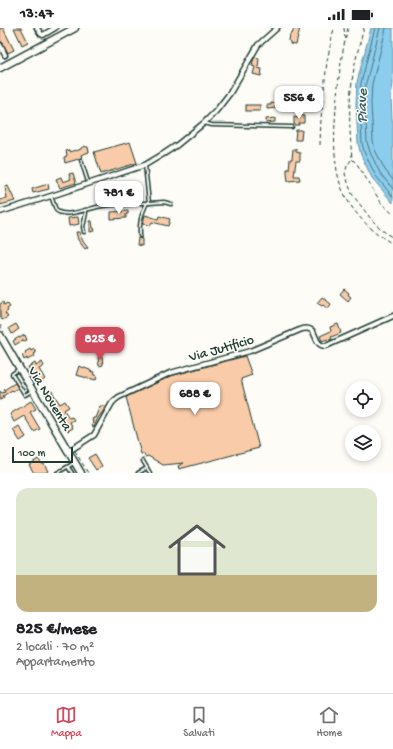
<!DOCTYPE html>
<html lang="it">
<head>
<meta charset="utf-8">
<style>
  body { margin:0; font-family:"Gochi Hand",sans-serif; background:#f2f2f2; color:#202124; height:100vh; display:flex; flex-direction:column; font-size:15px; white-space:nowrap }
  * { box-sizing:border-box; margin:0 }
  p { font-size:13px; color:#757577 }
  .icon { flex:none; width:22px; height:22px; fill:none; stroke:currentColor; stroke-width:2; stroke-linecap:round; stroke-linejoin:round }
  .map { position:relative; height:445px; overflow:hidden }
  .sheet { display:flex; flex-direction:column; background:#fff; flex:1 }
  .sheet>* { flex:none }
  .buttons { position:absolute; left:345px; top:353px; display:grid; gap:8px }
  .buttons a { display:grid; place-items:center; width:36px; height:36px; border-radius:50%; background:#fff; box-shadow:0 2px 6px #0003; font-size:20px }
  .scale { position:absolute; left:12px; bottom:10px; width:61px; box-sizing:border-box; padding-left:4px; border:2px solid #1f3d34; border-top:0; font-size:11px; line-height:14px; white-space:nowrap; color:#1f3d34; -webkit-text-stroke:3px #fdfcf7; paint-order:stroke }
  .price { position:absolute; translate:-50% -34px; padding:0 9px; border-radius:8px; background:#fff; color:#222; font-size:13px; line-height:26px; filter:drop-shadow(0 1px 2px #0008) }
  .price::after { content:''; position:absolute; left:50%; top:24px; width:12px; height:9px; margin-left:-6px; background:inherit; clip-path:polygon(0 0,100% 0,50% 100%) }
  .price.on { background:#d1495b; color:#fff }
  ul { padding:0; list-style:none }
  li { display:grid; align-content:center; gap:8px; height:212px; padding:0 16px }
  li+li { border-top:1px solid #e0e0e0 }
  li span { display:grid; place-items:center; height:124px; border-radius:12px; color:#555 }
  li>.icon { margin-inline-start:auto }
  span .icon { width:72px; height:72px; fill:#fffc; stroke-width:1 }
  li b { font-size:17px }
  .status { display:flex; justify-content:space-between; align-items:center; height:28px; padding:0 20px; background:#fff; direction:ltr }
  .status svg { height:11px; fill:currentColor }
  .dock { display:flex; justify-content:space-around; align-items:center; height:56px; border-top:1px solid #e0e0e0; background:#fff; font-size:11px; color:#757577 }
  .dock a { display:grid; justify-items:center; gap:2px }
  .dock .on { color:#d1495b }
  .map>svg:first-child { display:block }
  .water { fill:#8ccced; stroke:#6093a3 }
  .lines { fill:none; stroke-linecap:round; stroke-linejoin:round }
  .shore { stroke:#4b767e; stroke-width:1 }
  .building { fill:#f9cba8; stroke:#1f3d34 }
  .service-casing { stroke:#1f3d34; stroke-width:5 }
  .minor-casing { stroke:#1f3d34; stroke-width:7 }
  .secondary-casing { stroke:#1f3d34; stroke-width:9 }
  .path { stroke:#1f3d34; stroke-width:1; stroke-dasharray:4 3; stroke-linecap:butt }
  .service { stroke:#fdfcf7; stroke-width:2 }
  .minor { stroke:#fdfcf7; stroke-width:4 }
  .secondary { stroke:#fdfcf7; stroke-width:6 }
  .labels { text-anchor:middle; stroke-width:3; stroke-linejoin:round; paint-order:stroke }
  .street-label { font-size:14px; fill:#1f3d34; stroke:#fdfcf7 }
  .water-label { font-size:15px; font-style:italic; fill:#3a6162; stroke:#fdfcf7 }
</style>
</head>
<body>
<div class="status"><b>13:47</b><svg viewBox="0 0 49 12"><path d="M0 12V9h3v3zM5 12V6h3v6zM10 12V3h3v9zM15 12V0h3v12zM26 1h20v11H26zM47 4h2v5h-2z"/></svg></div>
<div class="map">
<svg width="393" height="445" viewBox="0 0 393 445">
  <rect width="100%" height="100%" fill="#fdfcf7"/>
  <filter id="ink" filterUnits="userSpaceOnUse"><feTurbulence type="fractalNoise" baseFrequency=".025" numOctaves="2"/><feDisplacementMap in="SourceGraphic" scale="8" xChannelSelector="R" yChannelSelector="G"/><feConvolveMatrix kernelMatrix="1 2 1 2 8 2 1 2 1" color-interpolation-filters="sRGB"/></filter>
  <g filter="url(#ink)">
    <polygon class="water" points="371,0 393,0 393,56 391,69 392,90 393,96 393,175 372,150 361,127 358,115 356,76 357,54"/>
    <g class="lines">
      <g class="shore">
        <polyline points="375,0 361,55 360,76 362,115 365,126 376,148 393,169"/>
        <polyline points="380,0 366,55 365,76 367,114 370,124 380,145 393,161"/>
        <polyline points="386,0 385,5 372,56 371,75 373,113 375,122 385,142 393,152"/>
      </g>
    </g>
    <g class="building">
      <polygon points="0,0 3,0 14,22 8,25 3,15 0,13"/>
      <polygon points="14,0 21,0 28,14 22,17"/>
      <polygon points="294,0 300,0 296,17 290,16 290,14 289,13 290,6 292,6"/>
      <polygon points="255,29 259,30 258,40 262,41 261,48 253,46 255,39 252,38 253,35 252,35"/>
      <polygon points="271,75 287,77 287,79 267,81 267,77 271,77"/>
      <rect x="246" y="77" width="14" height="6"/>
      <polygon points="298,87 304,88 304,95 299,95 299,97 294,97 294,89 298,90"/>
      <polygon points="275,90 275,94 266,95 266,91"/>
      <polygon points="296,102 302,102 301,112 295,112"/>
      <polygon points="130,114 137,135 101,146 94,124"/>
      <polygon points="85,118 86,119 88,119 89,124 81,127 82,130 65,135 64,129 67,128 66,123 69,122 70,124 75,122 76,123 81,121 81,120"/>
      <polygon points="293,121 296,121 296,124 300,125 300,133 296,133 294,148 299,148 300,152 288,153 287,146 287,141 289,141 290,131 292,131"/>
      <polygon points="73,145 76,155 60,160 56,151 61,149 63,154 71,151 69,146"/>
      <polygon points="48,156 49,161 33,165 32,161"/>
      <polygon points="8,158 15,173 0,177 0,172 7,170 5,159"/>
      <polygon points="128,183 128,186 126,186 126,190 111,191 111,184"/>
      <polygon points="145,187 158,191 159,188 170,191 168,198 152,194 150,198 143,195"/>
      <polygon points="78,189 79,196 69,198 68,190"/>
      <polygon points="90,193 92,193 93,200 94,200 95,203 90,204"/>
      <polygon points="76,204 80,204 81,210 88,219 85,221 78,212"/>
      <polygon points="138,210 142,211 142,218 137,217"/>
      <polygon points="344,261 349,265 348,267 351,269 348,273 340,266"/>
      <polygon points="322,269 331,276 328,281 323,277 322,278 317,275"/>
      <polygon points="3,274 4,277 7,275 10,279 7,281 8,283 5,285 8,289 2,292 0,288 0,276"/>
      <polygon points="16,296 19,301 12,306 9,300"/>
      <polygon points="338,296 341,305 331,309 332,311 329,312 328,311 322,313 320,308 331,303 330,299"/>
      <polygon points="25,307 27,312 24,313 23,312 15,317 13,313 19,309 19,310"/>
      <polygon points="30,321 31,323 34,321 36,325 34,326 35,328 27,332 27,330 24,332 22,327 26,326 25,324"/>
      <polygon points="245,328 252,347 241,351 259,420 179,441 178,438 184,435 163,437 148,428 145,429 144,426 141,426 126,369 171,348"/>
      <polygon points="98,329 102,329 103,337 99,338"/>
      <polygon points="42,334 44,338 39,341 45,351 39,356 28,339 35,335 36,338"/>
      <polygon points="79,338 90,342 90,343 94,344 93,346 97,348 96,352 76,347"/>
      <polygon points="15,355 18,360 13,363 12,362 3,368 4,370 0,372 0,363 2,365 5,364 4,362"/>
      <polygon points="51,362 60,376 65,373 69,379 64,382 69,390 72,389 74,392 70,394 73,400 68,403 45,366"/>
      <polygon points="31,373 36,381 30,384 40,401 34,404 24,388 14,394 10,386"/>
      <polygon points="100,378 105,378 104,382 98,390 94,399 92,398 93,393 92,393 93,390 95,390"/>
      <polygon points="19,398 26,409 20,413 13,402"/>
      <polygon points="95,426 102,438 96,442 88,430"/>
      <polygon points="38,431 42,436 44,436 48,443 45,445 34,445 29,437"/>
    </g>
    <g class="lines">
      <defs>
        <g id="service">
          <polyline points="204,95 212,97 292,99"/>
          <polyline points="81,132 88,154"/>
          <polyline points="145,137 149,175 164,174 171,176"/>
          <path d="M51,168L56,182C65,191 89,180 102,178C111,177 121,176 130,176"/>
          <polyline points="141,175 147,175"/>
          <polyline points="84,204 83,199 86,185 85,182"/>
          <path d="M140,208C139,195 141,187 147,175H149"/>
          <polyline points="19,341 12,346 25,367 32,363"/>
          <polyline points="143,433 150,445"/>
          <polyline points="68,439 72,445"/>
          <polyline points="57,445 74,435"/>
          <polyline points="138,445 147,440"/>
        </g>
        <g id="minor">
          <polyline points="37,0 41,6 43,7 55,0"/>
          <polyline points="0,17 5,27"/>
          <polyline points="0,184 51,168 145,137 165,125 177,117 204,95 216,83 230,65 258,17 277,0"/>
          <path d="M69,423L94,407L112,375L115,372L119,369L170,345L250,323L302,301C320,297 311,318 326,318L393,288"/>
        </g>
        <g id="secondary">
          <polyline points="0,40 75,0"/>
          <polyline points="0,307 81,445"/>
        </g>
      </defs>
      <use href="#service" class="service-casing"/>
      <use href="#minor" class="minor-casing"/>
      <use href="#secondary" class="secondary-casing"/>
      <g class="path">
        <polyline points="344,0 345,9"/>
        <path d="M348,0C340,31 337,63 335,94C334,116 334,140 342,161C352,185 371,203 393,216"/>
        <path d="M364,0C359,18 354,36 352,54C348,80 350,106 352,131L357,136L382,176L393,186"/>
        <polyline points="320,117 321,90 327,33 334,0"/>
        <polyline points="351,132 347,138 345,146 352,166 371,191 382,202 393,210"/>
        <polyline points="0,297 4,304"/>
        <polyline points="75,423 88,445"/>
      </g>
      <use href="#service" class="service"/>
      <use href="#minor" class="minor"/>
      <use href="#secondary" class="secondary"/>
    </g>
  </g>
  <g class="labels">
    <g class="street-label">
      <text transform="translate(221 319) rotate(-16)" y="5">Via Jutificio</text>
      <text transform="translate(51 370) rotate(59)" y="5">Via Noventa</text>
    </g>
    <g class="water-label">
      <text transform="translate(361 78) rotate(-88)" y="5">Piave</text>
    </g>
  </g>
</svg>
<div class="buttons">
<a><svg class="icon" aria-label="locate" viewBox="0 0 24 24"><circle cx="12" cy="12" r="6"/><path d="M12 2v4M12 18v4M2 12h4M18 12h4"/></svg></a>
<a><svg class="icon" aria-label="layers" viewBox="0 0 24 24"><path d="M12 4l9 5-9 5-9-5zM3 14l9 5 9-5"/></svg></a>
</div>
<div class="scale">100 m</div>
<b class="price" style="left:299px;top:92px">556 €</b>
<b class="price" style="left:119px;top:187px">781 €</b>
<b class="price on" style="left:100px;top:333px">825 €</b>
<b class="price" style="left:195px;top:388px">688 €</b>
</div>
<section class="sheet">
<ul>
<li><span style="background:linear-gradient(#dfe7d0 70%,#c2b280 0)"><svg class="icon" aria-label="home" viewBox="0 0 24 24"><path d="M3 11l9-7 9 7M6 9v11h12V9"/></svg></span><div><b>825 €/mese</b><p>2 locali · 70 m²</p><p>Appartamento</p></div></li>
</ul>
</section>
<nav class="dock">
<a class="on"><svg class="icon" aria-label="map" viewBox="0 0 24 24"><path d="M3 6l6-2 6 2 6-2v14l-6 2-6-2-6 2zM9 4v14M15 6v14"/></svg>Mappa</a>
<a><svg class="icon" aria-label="saved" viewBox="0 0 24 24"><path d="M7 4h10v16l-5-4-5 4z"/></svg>Salvati</a>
<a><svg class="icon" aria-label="home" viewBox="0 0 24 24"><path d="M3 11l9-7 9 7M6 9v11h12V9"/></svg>Home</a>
</nav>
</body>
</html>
